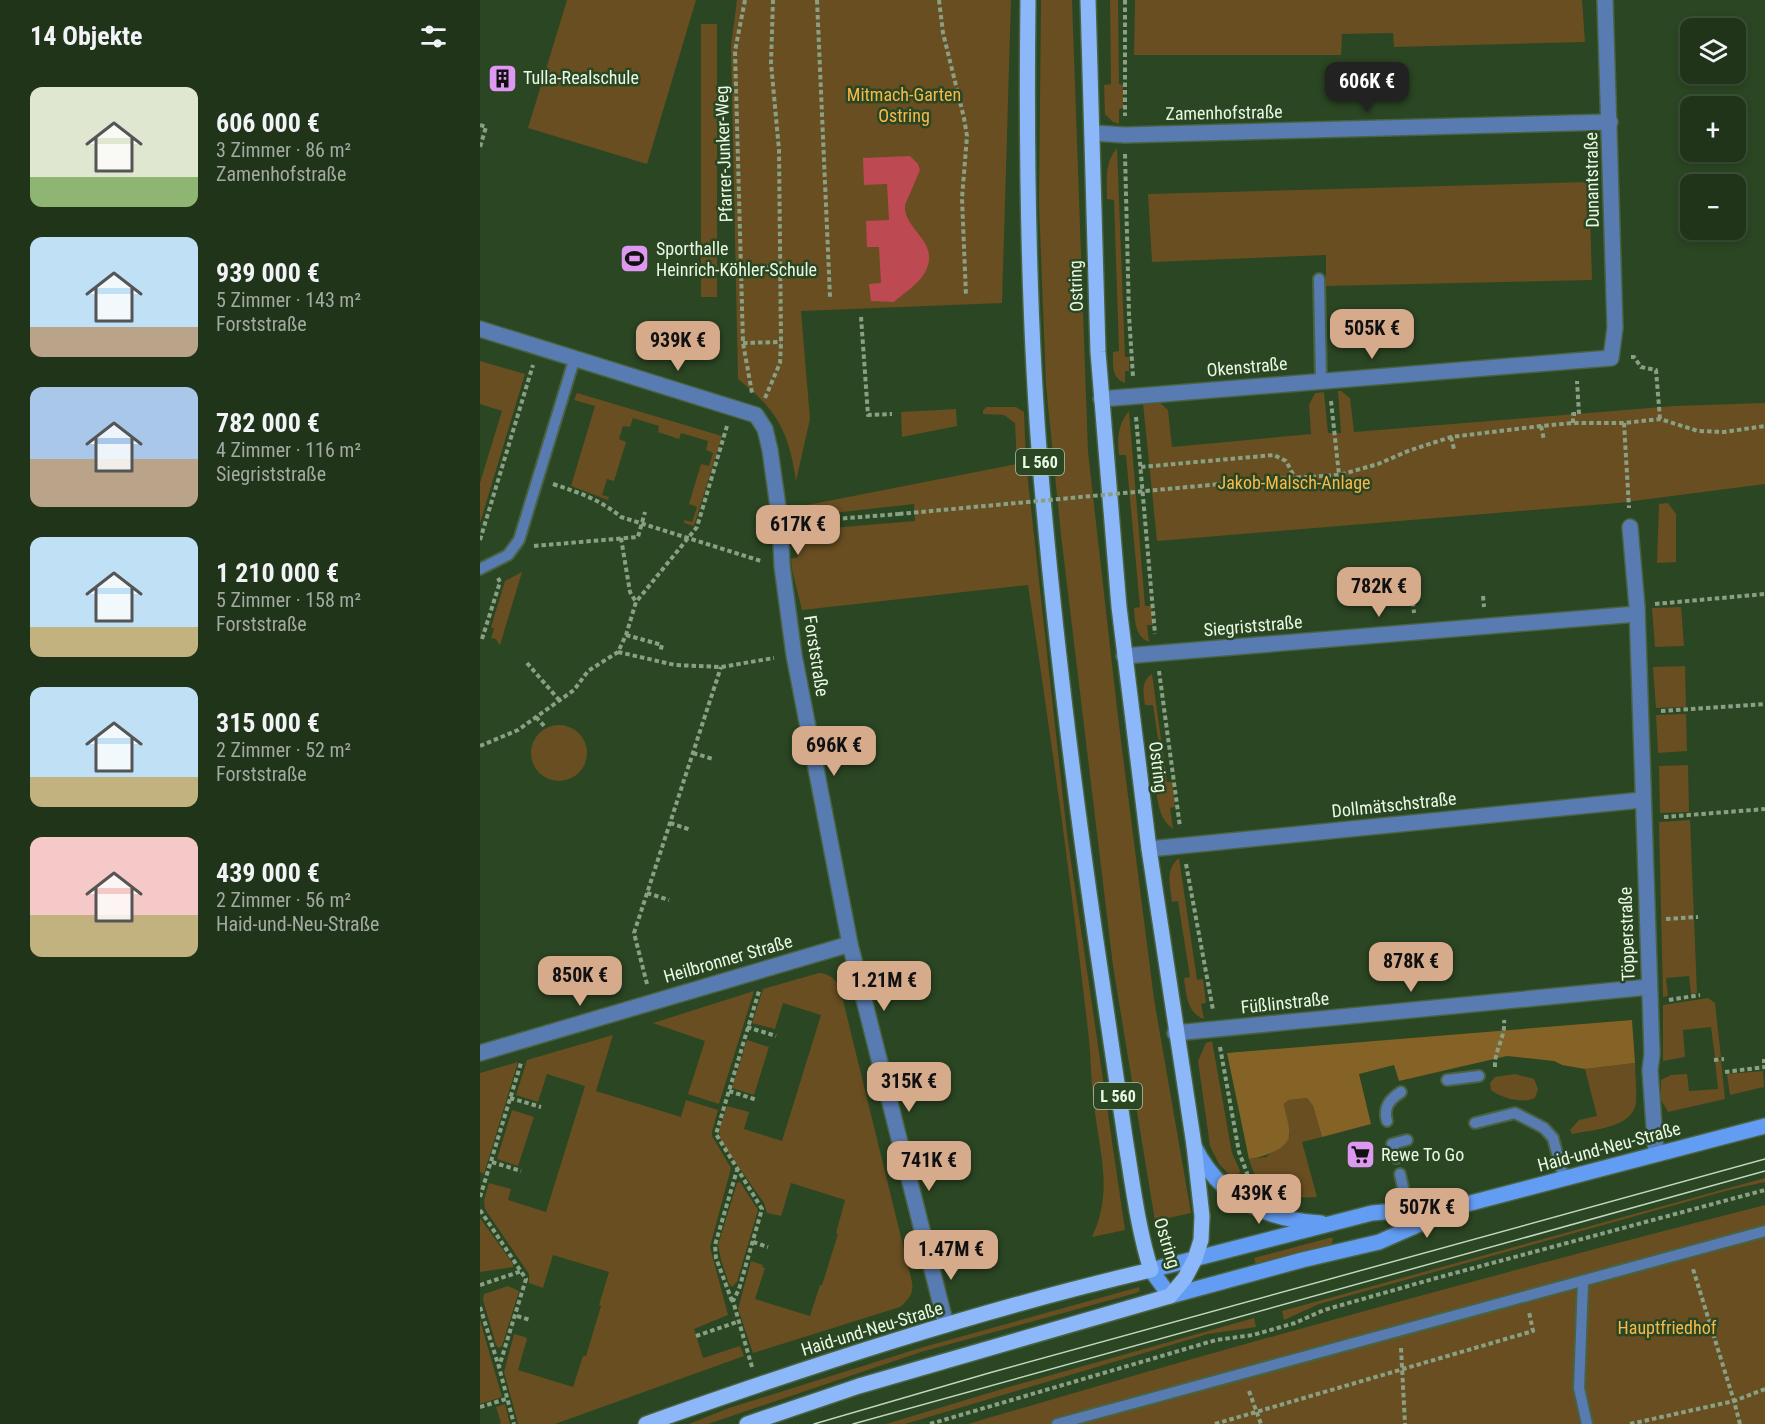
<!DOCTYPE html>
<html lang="de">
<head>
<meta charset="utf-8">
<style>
  body { margin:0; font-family:"Roboto Condensed",sans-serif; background:#283c23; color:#f1f3f6; height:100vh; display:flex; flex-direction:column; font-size:22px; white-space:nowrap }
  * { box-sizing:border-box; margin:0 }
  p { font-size:20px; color:#a2aaa2 }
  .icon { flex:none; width:33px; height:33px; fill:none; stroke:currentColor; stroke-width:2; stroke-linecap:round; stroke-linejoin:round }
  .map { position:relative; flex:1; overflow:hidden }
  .details { display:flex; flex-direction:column; background:#20341a; width:480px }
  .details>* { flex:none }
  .fabs { position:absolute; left:1200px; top:18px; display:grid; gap:12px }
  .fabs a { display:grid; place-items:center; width:66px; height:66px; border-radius:12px; background:#20341a; box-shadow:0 3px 9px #0003,0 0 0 2px #3d4f39; font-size:30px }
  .price { position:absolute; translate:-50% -51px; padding:0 14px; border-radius:12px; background:#d6ab8b; color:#111; font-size:20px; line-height:39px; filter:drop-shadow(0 2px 3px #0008) }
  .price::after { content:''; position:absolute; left:50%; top:36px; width:18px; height:14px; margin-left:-9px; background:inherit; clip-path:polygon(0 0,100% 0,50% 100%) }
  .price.current { background:#222; color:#fff }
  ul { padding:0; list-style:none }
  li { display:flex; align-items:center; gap:18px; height:150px; padding:0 30px }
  li span { display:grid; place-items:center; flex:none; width:168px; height:120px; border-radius:12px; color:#555 }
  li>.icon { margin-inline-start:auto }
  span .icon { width:72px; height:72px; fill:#fffc; stroke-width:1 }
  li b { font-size:26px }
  h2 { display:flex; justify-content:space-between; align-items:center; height:72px; padding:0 30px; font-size:26px }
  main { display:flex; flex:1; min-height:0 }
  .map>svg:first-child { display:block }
  .green { fill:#684e21 }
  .forest { fill:#856225 }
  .water { fill:#bd4953 }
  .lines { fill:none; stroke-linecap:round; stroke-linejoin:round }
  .lane-casing { stroke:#496342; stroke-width:14 }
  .street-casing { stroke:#496342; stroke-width:18 }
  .secondary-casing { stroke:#496342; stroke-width:18 }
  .primary-casing { stroke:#496342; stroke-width:18 }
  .path { stroke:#8aa084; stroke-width:4; stroke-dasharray:4.5 3; stroke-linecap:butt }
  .lane { stroke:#587cb2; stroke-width:10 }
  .street { stroke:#587cb2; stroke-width:15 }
  .secondary { stroke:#639cf3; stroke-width:15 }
  .primary { stroke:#8cb8fa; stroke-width:15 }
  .tram { stroke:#c3d5be; stroke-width:1.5 }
  .path-bridge { stroke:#8aa084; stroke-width:4; stroke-dasharray:4.5 3; stroke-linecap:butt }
  .labels { text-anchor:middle; stroke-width:5; stroke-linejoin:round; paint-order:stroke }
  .shield { fill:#2b4623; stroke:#b0c3aa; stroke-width:1.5 }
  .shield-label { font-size:16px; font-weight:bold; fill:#e9f9e4 }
  .poi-label { font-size:18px; fill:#e9f9e4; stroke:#2b4623; text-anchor:start }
  .park-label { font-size:18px; fill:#f8b94a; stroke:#2b4623 }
  .street-label { font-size:18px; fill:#e9f9e4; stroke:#2b4623 }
</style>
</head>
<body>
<main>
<section class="details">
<h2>14 Objekte<svg class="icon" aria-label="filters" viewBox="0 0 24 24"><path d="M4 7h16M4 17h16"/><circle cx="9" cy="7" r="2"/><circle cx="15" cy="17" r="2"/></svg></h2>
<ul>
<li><span style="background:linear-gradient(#dfe7d0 75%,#8fb573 0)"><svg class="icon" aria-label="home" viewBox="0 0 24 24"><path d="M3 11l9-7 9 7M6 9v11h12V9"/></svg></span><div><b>606 000 €</b><p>3 Zimmer · 86 m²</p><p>Zamenhofstraße</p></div></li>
<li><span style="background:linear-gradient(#bfe0f5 75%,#b9a48a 0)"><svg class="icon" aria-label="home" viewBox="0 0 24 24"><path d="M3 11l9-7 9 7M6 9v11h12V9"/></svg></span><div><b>939 000 €</b><p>5 Zimmer · 143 m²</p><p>Forststraße</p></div></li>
<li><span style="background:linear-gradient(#a9c7e8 60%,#b9a48a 0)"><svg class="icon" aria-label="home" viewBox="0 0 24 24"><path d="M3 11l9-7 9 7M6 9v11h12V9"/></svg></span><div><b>782 000 €</b><p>4 Zimmer · 116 m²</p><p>Siegriststraße</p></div></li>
<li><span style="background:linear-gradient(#bfe0f5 75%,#c2b280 0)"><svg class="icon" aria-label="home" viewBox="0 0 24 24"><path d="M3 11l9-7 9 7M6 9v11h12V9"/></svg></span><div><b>1 210 000 €</b><p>5 Zimmer · 158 m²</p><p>Forststraße</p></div></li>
<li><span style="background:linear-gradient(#bfe0f5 75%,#c2b280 0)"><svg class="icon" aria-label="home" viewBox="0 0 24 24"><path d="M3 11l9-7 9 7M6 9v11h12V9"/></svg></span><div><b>315 000 €</b><p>2 Zimmer · 52 m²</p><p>Forststraße</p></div></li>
<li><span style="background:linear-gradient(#f6c9c9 65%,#c2b280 0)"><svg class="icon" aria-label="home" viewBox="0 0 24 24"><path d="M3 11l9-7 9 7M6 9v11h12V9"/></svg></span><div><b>439 000 €</b><p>2 Zimmer · 56 m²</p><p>Haid-und-Neu-Straße</p></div></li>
</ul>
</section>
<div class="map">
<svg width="1285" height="1424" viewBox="0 0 1285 1424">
  <rect width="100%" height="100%" fill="#2b4623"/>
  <g class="green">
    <polygon points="87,0 216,0 167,164 48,128"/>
    <path d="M257,0H531L522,303L321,311L330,419L316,481C309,432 297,410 258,379L251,46Z"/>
    <polygon points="561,0 592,0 608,452 638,717 674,999 711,1213 675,1221 633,966 581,535 566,385 559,204"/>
    <polygon points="630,0 638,0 639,84 643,85 643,108 639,109 639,124 633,122 625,114 624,85 631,84"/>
    <polygon points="655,0 1102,0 1105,42 914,47 913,33 862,34 861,55 654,55"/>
    <rect x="221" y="24" width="16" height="273"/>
    <path d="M637,148L645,357H649V371H645V383C631,378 633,365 633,352L639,351L634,200L627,199C627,181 624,163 637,148Z"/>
    <polygon points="1109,182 1112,280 846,286 846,255 672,262 668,194"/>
    <polygon points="0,361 45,374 0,523 0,483 22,411 0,404"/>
    <polygon points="858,391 861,391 870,398 874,432 1194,406 1285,403 1285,484 1138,503 677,541 663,403 679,402 688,410 692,447 831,434 829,405 835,393 844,392 848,433 861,433"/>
    <polygon points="97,393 242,436 214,526 204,523 204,520 212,522 217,507 209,504 221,464 229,466 233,453 226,450 228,441 201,433 199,439 178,432 179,426 153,418 150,427 143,426 139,439 146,442 134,481 127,479 122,495 129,497 128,500 91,486 115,406 94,400"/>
    <path d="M506,407H536L544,412L546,463L587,834L645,1230L612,1237C634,1190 619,1152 614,1104C611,1083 611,1061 609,1040C592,888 571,736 548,585L322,610L312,570L311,559L318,557L316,531L435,521L434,504L317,517V507L537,464L535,423L524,415L503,414V411Z"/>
    <polygon points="476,409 477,426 422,437 421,412"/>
    <path d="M649,411L665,606H671L673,625H667L669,642C655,636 655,622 654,608L660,607L646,455H639C637,439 638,424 649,411Z"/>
    <polygon points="1188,503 1196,514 1196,562 1177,563 1179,504"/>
    <polygon points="42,572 20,645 19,644 16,639 11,638 14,629 11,627 25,581"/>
    <polygon points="1201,607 1204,646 1175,647 1172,608"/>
    <polygon points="1205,666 1206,707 1176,708 1173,667"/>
    <path d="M672,674L687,782H692L695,807L690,808L693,829C676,817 677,793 675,775L683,773L673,705H665C663,693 661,681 672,674Z"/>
    <polygon points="1206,714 1207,751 1178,753 1176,715"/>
    <circle cx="79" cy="753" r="28"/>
    <polygon points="1208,765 1209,812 1180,813 1179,766"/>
    <polygon points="1210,820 1217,993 1211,994 1209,976 1186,978 1188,996 1183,997 1179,822"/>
    <path d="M699,858L717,980L723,979L726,1003L721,1004L724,1019C707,1013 706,994 704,978L710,977L698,901L692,902C690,886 685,869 699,858Z"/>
    <path d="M339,973C349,973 356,980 360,988L431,1278C435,1292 430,1298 420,1307L273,1353L258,1309L271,1261L283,1265L282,1267L285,1268L275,1299L330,1316L340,1285H342L358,1234L356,1233L365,1200L311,1183L301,1216L287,1213L284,1203L241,1142L239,1130L247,1106L269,1112L264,1129L302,1141L341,1015L303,1003L295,1029L272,1023L283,989Z"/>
    <polygon points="274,991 239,1104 208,1094 225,1041 173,1023"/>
    <polygon points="1228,998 1235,1003 1241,1057 1235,1058 1231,1027 1203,1030 1205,1057 1183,1061 1183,1005"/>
    <polygon points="133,1035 116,1091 201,1117 206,1100 238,1110 232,1132 232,1136 251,1168 230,1247 248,1315 214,1329 223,1358 260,1346 264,1356 75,1424 38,1424 24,1372 34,1334 45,1337 47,1339 38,1370 93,1387 103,1356 106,1356 121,1306 119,1305 129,1272 73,1255 63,1288 49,1283 49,1274 5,1209 4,1200 9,1183 31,1189 28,1200 66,1212 105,1086 67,1074 58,1102 36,1095 47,1060"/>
    <polygon points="267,1040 289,1047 274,1095 252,1088"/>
    <polygon points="732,1041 752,1153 760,1171 757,1182 739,1164 730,1146 718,1061 726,1043"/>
    <polygon points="1241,1060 1245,1099 1188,1112 1181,1100 1181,1080 1191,1075 1207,1074 1209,1091 1238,1089 1235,1061"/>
    <polygon points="38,1062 4,1174 0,1172 0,1073"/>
    <path d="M1155,1063C1155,1076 1157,1089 1156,1102C1154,1128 1111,1130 1092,1134L1090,1130L1099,1120L1117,1116L1105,1069Z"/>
    <polygon points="1283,1071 1284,1087 1250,1095 1247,1074"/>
    <path d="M1035,1074L1054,1079L1058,1089L1055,1098C1044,1104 1020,1098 1011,1090L1010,1083L1015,1077Z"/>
    <path d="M827,1098L833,1106L842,1137L822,1142L837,1197C805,1199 778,1194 769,1159L786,1157L810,1136L804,1104L809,1100Z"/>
    <polygon points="32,1110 54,1117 38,1166 17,1159"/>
    <polygon points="1285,1178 1285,1182 1249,1190 839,1304 804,1320 802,1311"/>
    <polygon points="260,1182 278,1210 257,1282 252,1287 249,1284 241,1260 238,1245 257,1183"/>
    <path d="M1285,1205V1424H488C752,1346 1018,1273 1285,1205Z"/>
    <polygon points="0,1218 33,1264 33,1267 0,1272"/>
    <polygon points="849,1238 853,1238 852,1244 776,1264 774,1258"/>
    <polygon points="28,1286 39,1291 22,1346 19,1348 16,1345 3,1300 4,1294"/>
    <polygon points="659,1287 660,1291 656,1293 441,1352 228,1424 209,1424 249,1408 440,1348"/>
    <polygon points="774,1318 776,1327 728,1334 425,1424 406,1424 532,1386"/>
    <polygon points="0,1320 22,1397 0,1404"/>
    <polygon points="25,1404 30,1424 19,1424 21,1423 16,1407"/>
  </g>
  <path class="forest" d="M1152,1020L1155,1063L1105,1069L1082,1065L1074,1061L1027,1056L919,1081L914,1065L879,1074L891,1124L842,1137L833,1106L827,1098L809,1100L804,1104C805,1113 811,1128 809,1137C806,1150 780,1158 769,1159L747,1053Z"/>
  <path class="water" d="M430,156L438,164L440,170L425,205C423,229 458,240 447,268C442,282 424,293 414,302L391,301L389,284L401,283L399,247H387L386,221L409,220L407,184L384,185L383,158Z"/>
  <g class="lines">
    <defs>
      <g id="lane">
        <polyline points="839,279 841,380"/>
        <polyline points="0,569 28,555 39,540 95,357"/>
        <polyline points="967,1080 999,1076"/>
        <path d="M907,1121C903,1107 910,1099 921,1092"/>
        <polyline points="995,1123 1035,1113 1064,1128 1073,1138 1084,1179"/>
        <polyline points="916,1158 912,1144 927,1140"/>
        <polyline points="920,1174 928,1210"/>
        <polyline points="1103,1282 1099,1388 1107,1424"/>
        <polyline points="577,1424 1285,1231"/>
      </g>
      <g id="street">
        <polyline points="612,133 645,135 1130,122"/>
        <polyline points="0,329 276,415 285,429 290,450 300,521 302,566 314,655 370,944 466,1325"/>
        <polyline points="621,399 1131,358 1135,328 1125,0"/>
        <polyline points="1150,527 1157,607 1172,1054 1170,1070 1176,1154"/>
        <polyline points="644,656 1157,614"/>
        <polyline points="669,849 1162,800"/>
        <polyline points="695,1033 1169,987"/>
        <polyline points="0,1053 370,944"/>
      </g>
      <g id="secondary">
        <path d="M714,1146C739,1197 785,1220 841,1223"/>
        <polyline points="983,1205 892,1213 671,1270 690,1296 822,1260 899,1242 983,1205 1285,1126"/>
      </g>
      <g id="primary">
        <path d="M166,1424C332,1365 500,1310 671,1270C658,1229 653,1186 646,1144C635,1074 625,1004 615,934C593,782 574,629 561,475C548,317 546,159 548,0"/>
        <polyline points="267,1424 379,1386 690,1296 705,1278 715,1259 721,1240 722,1216 714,1145 669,849 639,607 618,352 608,0"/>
      </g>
    </defs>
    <use href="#lane" class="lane-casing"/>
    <use href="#street" class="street-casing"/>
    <use href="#secondary" class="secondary-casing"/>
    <use href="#primary" class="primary-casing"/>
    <g class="path">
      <polyline points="265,0 255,51 263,343 272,393"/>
      <polyline points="337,0 350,297"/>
      <polyline points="459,0 463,33 484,118 487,136 482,198 486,296"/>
      <polyline points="645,0 645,116"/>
      <polyline points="0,125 6,127 0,147"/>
      <polyline points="645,154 649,315 653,377"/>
      <polyline points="261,269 300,267"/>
      <polyline points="381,317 388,415 412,414"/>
      <polyline points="263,343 301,342"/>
      <polyline points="1151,357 1154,357 1161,367 1176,370 1180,419"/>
      <polyline points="285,398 300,363 301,342 299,150 291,63 293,0"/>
      <polyline points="851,401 859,475"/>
      <polyline points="656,417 675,634"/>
      <polyline points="1093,423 1093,414 1099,414 1097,381"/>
      <polyline points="1144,423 1149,508"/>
      <polyline points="1061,426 1064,440"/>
      <polyline points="971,437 974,449"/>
      <polyline points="661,467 794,455 806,461 815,478"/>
      <polyline points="794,479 859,475 898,464 928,451 971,437 1061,426 1093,423 1144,423 1180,419 1218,431 1244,432 1285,426"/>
      <path d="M73,484C100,493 119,499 141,517L281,561"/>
      <polyline points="318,522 419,514"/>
      <polyline points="141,538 150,592 156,602"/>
      <polyline points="0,540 53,365"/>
      <polyline points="54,546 158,537 165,512"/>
      <polyline points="1003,596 1004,607"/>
      <polyline points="933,602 934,613"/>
      <polyline points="1175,604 1285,594"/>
      <polyline points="146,635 182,645 180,652"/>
      <polyline points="2,639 20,582 18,578"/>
      <polyline points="138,652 195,665 241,667 294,658"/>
      <polyline points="47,663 80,701"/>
      <polyline points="679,671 700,827"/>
      <polyline points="1181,711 1285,704"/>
      <polyline points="56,717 66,728"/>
      <polyline points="0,746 38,730 94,690 108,671 138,652 146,635 156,602 217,527 247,426"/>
      <polyline points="213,753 233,759"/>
      <polyline points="1184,817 1285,809"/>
      <polyline points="190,823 211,830"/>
      <polyline points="706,864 733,1010"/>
      <polyline points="167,893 189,900"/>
      <polyline points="1186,919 1218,917"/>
      <polyline points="167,984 154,933 241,667"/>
      <polyline points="1189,1000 1220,995"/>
      <polyline points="267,1027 296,1036"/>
      <polyline points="740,1047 759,1152 767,1173 766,1177"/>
      <polyline points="1234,1060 1244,1059"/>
      <polyline points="1282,1061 1285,1061"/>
      <path d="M1015,1067C1014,1050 1026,1037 1024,1020"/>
      <polyline points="1245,1072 1285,1067"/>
      <polyline points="249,1091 277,1100"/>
      <polyline points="30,1098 61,1107"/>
      <polyline points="12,1162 41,1171"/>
      <polyline points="0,1197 41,1063"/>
      <polyline points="0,1210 46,1279 19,1367"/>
      <polyline points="273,1242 288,1247"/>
      <polyline points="0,1285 42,1271"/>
      <polyline points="252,1301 236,1258 235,1245 257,1170"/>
      <polyline points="0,1307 19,1367 34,1424"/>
      <polyline points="37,1316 50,1320"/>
      <polyline points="216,1336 257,1322"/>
      <polyline points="921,1348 925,1424"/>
      <polyline points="272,1367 253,1301 259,1289 282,1209 236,1134 279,991"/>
      <polyline points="769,1391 781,1424"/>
      <polyline points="0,1407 26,1399"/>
      <polyline points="450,1424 736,1340 773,1335 815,1323 844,1310 960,1277 1285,1190"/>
      <polyline points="735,1424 1053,1331 1049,1312"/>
      <polyline points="1150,1424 1254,1401 1213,1269"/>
      <polyline points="1260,1424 1254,1401 1285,1389"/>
    </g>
    <use href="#lane" class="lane"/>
    <use href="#street" class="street"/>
    <use href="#secondary" class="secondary"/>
    <use href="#primary" class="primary"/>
    <g class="tram">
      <polyline points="334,1424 509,1373 1285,1159"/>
      <polyline points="373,1424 1285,1171"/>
    </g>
    <polyline class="path-bridge" points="419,514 794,479"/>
  </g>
  <defs>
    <symbol id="building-square" viewBox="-11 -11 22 22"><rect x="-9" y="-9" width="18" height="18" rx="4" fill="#de98f2" stroke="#2b4623"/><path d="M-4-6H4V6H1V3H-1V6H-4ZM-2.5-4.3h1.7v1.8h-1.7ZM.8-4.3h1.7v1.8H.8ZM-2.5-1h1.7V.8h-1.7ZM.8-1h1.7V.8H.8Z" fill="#111"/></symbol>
    <symbol id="stadium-square" viewBox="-11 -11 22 22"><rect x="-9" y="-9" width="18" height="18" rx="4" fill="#de98f2" stroke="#2b4623"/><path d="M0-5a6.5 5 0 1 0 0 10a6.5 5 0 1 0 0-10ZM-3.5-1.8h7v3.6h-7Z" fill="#111"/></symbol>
    <symbol id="supermarket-square" viewBox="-11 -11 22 22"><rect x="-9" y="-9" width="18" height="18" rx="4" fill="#de98f2" stroke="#2b4623"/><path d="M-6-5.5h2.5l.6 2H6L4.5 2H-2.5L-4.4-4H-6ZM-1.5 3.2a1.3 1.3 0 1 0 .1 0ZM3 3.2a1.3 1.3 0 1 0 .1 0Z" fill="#111"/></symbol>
  </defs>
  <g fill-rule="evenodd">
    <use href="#building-square" x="6" y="62" width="33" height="33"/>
    <use href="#stadium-square" x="138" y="242" width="33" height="33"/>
    <use href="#supermarket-square" x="864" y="1138" width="33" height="33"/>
  </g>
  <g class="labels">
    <g class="shield">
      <rect x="536" y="449" width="48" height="26" rx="4.5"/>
      <rect x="614" y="1083" width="48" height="26" rx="4.5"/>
    </g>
    <g class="shield-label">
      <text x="560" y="468">L 560</text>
      <text x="638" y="1102">L 560</text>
    </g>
    <g class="poi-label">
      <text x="43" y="84">Tulla-Realschule</text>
      <text x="176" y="255">Sporthalle<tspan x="176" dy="21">Heinrich-Köhler-Schule</tspan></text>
      <text x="901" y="1161">Rewe To Go</text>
    </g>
    <g class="park-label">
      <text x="424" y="101">Mitmach-Garten<tspan x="424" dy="21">Ostring</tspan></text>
      <text x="814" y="489">Jakob-Malsch-Anlage</text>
      <text x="1187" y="1334">Hauptfriedhof</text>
    </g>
    <g class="street-label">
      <text transform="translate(744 113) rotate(-1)" y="6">Zamenhofstraße</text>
      <text transform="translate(244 154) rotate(-92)" y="6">Pfarrer-Junker-Weg</text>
      <text transform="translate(1112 180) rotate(-91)" y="6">Dunantstraße</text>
      <text transform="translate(596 286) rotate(-92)" y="6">Ostring</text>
      <text transform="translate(767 367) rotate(-5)" y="6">Okenstraße</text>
      <text transform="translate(773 626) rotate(-5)" y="6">Siegriststraße</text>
      <text transform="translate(336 656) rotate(81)" y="6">Forststraße</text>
      <text transform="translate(678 767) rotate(83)" y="6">Ostring</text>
      <text transform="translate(914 805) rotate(-6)" y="6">Dollmätschstraße</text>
      <text transform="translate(1147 934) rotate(-92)" y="6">Töpperstraße</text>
      <text transform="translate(248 959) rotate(-16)" y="6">Heilbronner Straße</text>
      <text transform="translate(805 1003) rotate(-6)" y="6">Füßlinstraße</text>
      <text transform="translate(1129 1147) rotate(-15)" y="6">Haid-und-Neu-Straße</text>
      <text transform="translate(687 1243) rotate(73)" y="6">Ostring</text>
      <text transform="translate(392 1329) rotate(-17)" y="6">Haid-und-Neu-Straße</text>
    </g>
  </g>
</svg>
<div class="fabs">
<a><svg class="icon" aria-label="layers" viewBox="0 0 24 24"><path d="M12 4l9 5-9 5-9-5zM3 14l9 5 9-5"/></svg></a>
<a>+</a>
<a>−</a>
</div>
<b class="price current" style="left:887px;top:113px">606K €</b>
<b class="price" style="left:892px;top:360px">505K €</b>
<b class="price" style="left:198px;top:372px">939K €</b>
<b class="price" style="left:318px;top:556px">617K €</b>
<b class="price" style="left:899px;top:618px">782K €</b>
<b class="price" style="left:354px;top:777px">696K €</b>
<b class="price" style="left:931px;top:993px">878K €</b>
<b class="price" style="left:100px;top:1007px">850K €</b>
<b class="price" style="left:404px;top:1012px">1.21M €</b>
<b class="price" style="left:429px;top:1113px">315K €</b>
<b class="price" style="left:449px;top:1192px">741K €</b>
<b class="price" style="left:779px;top:1225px">439K €</b>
<b class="price" style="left:947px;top:1239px">507K €</b>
<b class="price" style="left:471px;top:1281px">1.47M €</b>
</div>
</main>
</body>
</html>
